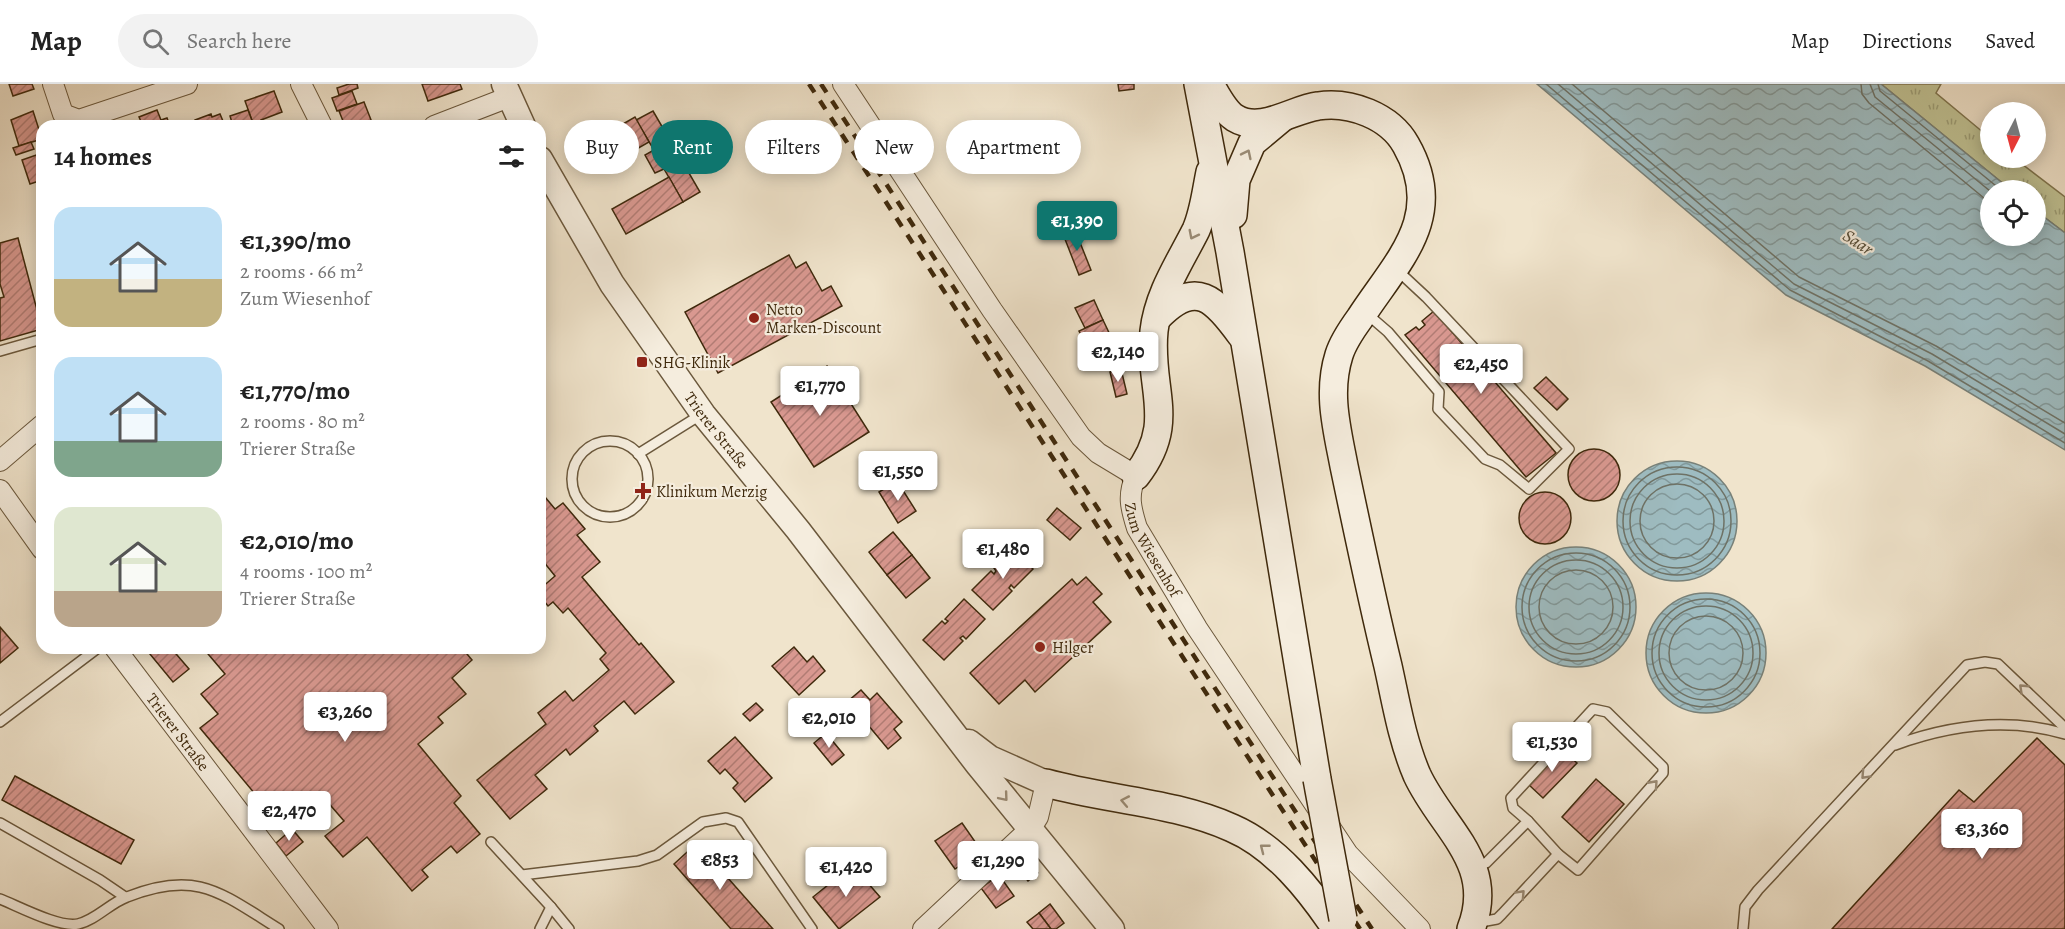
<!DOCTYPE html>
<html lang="en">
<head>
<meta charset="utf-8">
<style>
  body { margin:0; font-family:Alegreya,serif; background:#f2f2f2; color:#222; height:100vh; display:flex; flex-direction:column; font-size:22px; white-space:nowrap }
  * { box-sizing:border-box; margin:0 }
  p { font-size:20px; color:#767676 }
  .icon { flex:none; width:33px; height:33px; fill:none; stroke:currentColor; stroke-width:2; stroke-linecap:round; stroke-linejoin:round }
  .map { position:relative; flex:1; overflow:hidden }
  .side { position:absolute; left:36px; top:36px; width:510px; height:534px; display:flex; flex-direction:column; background:#fff; border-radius:18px; box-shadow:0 3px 15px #0003 }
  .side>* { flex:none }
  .top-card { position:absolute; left:564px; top:36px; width:570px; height:54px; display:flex; gap:12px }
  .needle { width:39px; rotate:186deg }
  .buttons { position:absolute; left:1980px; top:18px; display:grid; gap:12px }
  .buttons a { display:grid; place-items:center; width:66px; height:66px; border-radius:50%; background:#fff; box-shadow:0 3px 15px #0003; font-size:30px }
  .price { position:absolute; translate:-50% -51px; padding:0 14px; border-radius:6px; background:#fff; color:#222; font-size:20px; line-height:39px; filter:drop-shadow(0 2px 3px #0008) }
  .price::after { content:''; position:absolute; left:50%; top:36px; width:18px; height:14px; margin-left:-9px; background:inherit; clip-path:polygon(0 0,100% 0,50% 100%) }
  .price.on { background:#0f766e; color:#fff }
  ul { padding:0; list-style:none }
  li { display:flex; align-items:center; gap:18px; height:150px; padding:0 18px }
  li span { display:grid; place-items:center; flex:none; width:168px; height:120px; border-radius:18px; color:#555 }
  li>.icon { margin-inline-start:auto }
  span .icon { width:72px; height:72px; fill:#fffc; stroke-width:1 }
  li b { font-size:26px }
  h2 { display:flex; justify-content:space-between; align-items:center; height:72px; padding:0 18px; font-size:26px }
  .tag { padding:0 21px; border-radius:27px; background:#fff; box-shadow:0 3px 15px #0003; font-size:21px; line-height:54px }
  .tag.on { background:#0f766e; color:#fff }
  header { display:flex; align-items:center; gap:36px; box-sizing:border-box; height:84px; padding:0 30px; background:#fff; border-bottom:2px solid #e0e0e0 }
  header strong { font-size:28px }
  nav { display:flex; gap:33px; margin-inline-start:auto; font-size:21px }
  .search { width:420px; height:54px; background:#f2f2f2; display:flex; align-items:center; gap:15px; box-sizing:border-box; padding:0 21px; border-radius:33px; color:#767676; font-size:22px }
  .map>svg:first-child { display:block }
  .grass { fill:url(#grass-tufts); stroke:#807650; stroke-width:1.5 }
  .water { fill:url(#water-waves); stroke:#788179; stroke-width:1.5 }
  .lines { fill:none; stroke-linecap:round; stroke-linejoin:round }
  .shore { stroke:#6e7266; stroke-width:1.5 }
  .building { fill:url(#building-hatch); stroke:#3f290c; stroke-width:1.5 }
  .service-casing { stroke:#6b583c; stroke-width:12 }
  .minor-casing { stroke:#6b583c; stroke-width:22 }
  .tertiary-casing { stroke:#6b583c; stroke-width:27 }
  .secondary-casing { stroke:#3f290c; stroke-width:30 }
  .service { stroke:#f5edde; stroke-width:9 }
  .minor { stroke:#f5edde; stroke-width:20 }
  .tertiary { stroke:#f5edde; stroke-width:24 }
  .secondary { stroke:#f5edde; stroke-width:27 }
  .rail { stroke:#3f290c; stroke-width:4.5; stroke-dasharray:10 10; stroke-linecap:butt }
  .secondary-bridge-casing { stroke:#3f290c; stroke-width:30; stroke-linecap:butt }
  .secondary-bridge { stroke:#f5edde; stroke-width:27 }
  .oneway { stroke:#9a8b75 }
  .poi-dot { fill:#8f2418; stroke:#f5edde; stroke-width:2 }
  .labels { text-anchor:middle; stroke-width:4.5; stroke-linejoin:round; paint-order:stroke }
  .poi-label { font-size:16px; fill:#3f290c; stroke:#f5edde; text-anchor:start }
  .street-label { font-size:16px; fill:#3f290c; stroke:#f5edde }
  .water-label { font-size:18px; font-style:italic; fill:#574e39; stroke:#f5edde }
</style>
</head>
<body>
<header>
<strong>Map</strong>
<div class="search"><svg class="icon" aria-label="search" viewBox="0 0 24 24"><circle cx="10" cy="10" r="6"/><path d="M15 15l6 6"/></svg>Search here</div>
<nav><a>Map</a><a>Directions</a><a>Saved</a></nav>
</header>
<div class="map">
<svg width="2065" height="845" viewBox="0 0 2065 845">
  <defs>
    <pattern id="grass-tufts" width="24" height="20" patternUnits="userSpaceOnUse" patternTransform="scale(1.5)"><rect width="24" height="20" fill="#c0c294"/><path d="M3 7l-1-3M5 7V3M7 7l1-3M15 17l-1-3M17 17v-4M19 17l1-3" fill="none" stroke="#9d9e77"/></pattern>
    <pattern id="water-waves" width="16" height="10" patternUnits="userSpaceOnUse" patternTransform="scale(1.5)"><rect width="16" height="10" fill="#9ebcc1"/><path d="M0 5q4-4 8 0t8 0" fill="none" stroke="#82999b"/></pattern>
    <pattern id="building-hatch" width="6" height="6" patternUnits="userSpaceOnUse" patternTransform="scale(1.5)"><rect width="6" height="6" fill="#d99890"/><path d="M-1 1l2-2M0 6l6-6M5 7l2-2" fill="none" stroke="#b17c74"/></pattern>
  </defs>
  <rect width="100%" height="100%" fill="#f0e4cc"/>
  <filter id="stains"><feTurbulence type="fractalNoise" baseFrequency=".00333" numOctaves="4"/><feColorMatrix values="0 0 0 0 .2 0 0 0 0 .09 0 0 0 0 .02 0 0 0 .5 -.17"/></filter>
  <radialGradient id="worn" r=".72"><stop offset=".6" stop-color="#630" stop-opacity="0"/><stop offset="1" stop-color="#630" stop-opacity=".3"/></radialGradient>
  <polygon class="grass" points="1881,0 1941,0 1936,9 1990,54 1990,74 2014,74 2065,113 2065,149 2036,127 2036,106 2011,106"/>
  <g class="water">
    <polygon points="1537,0 1881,0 2011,106 1990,106 1990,152 2036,152 2036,127 2065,149 2065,366 1925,282 1786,211"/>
    <circle cx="1677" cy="437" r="60"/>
    <circle cx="1576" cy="523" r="60"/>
    <circle cx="1706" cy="569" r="60"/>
  </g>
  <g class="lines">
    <g class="shore">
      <polyline points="1546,0 1790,206 1928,277 2065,359"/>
      <polyline points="1558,0 1794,200 1932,270 2065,350"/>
      <polyline points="1572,0 1799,193 1936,262 2065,339"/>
      <polyline points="1861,0 1862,10 1869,19 1990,119"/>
      <polyline points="1870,0 1875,13 1990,107"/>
      <polyline points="1878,0 1880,7 2001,106"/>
      <circle cx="1677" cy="437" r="54"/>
      <circle cx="1677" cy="437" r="47"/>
      <circle cx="1677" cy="437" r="37"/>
      <circle cx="1576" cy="523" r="54"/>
      <circle cx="1576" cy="523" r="47"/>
      <circle cx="1576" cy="523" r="37"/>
      <circle cx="1706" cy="569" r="54"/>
      <circle cx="1706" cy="569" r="47"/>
      <circle cx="1706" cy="569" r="37"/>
    </g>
  </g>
  <g class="building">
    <polygon points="9,0 32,0 34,5 13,12"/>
    <polygon points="349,0 357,0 358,4 339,11 337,4"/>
    <polygon points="422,0 460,0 462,5 428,17"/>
    <polygon points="1118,0 1134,0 1134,5 1119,7"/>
    <polygon points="274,7 282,28 261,36 263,42 254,42 245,17"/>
    <polygon points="352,7 357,20 337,27 332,14"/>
    <polygon points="364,18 373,41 345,42 339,27"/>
    <polygon points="157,26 161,36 167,34 170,42 143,42 139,33"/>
    <polygon points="248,26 254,42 233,42 230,32"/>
    <polygon points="33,27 42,55 19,62 11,36"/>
    <polygon points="653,27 700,108 683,118 664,85 655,89 645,71 654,66 636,36"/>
    <polygon points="211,30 212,33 220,30 225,42 191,42 196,39 195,36"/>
    <polygon points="635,33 649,58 595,89 581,64"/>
    <polygon points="31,58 34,65 16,71 13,64"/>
    <polygon points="42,69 42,96 30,100 22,76"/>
    <polygon points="669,93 683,118 626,150 612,125"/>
    <polygon points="1075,146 1091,186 1079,191 1063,150"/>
    <polygon points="18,154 42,245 0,257 0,214 4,213 0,200 0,159"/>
    <polygon points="789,171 796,184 806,178 822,207 831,202 842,222 718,289 685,228"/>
    <polygon points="1094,216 1103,236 1085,244 1075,224"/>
    <polygon points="1434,227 1556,369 1526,393 1405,251 1416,243 1419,246 1425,241 1422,237"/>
    <polygon points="1103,236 1111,253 1088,264 1079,247"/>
    <polygon points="827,282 869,348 814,383 771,318"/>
    <polygon points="1121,285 1127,310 1116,313 1110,288"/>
    <polygon points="1546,293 1568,315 1557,326 1534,304"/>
    <circle cx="1594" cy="391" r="26"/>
    <polygon points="897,397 916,427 898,439 879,408"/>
    <polygon points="540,407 555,425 563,419 585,445 577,451 600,478 582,493 639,561 641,559 674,598 635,630 624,617 594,642 598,647 570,671 566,665 535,691 547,705 510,735 477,696 546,640 538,629 565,607 573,617 609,586 600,575 606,569 568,524 563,529 553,518 548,522 540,512 540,505 555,492 543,477 540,479"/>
    <circle cx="1545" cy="434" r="26"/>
    <polygon points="1057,424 1081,444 1070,456 1047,436"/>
    <polygon points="893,448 912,471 887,491 869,468"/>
    <polygon points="1013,465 1033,485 1014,504 1011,501 1009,504 1012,507 993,526 972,506 991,487 994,490 996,487 994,484"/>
    <polygon points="912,471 930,494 906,514 887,491"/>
    <polygon points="1086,493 1102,510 1093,518 1111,538 1035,608 1025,596 999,620 970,589 1072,495 1077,501"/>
    <polygon points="964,515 985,535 966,555 963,552 960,554 963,557 944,576 923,556 942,537 945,540 948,537 945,535"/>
    <polygon points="0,543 18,564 0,579"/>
    <polygon points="794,563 807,578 813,572 825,587 799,611 772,582"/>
    <polygon points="145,564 171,564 189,585 173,598"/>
    <polygon points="203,564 462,564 472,576 452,594 466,610 438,633 443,639 418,660 461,712 454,719 480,750 457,769 451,762 422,786 428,793 412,807 367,753 343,773 325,752 344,737 325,715 286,747 200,644 218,630 201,610 225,590"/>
    <polygon points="861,606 870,616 877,609 902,638 894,645 901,654 888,665 848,617"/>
    <polygon points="756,619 763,626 750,637 743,630"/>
    <polygon points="826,649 844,671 832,681 814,659"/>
    <polygon points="735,653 772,694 745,718 733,704 738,699 725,685 720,690 708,677"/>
    <polygon points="2037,654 2065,681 2065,845 1832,845 1959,706 1974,718"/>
    <polygon points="1561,665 1577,679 1543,714 1528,700"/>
    <polygon points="15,692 134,756 121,780 2,716"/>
    <polygon points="1596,695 1624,720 1589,758 1562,733"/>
    <polygon points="962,739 976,759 969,765 974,772 955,785 935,757"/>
    <polygon points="292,745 303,758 286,772 276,759"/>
    <polygon points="697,759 773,845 731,845 674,780"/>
    <polygon points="1026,774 1038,789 1028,797 1016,782"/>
    <polygon points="849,784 863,801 867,798 880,813 839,845 813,813"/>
    <polygon points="999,791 1014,812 996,824 981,804"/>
    <polygon points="1050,820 1064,839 1056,845 1051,845 1039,829"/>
    <polygon points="1039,829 1051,845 1033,845 1027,838"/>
  </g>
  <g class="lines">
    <defs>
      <g id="service">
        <polyline points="1366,229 1388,248 1439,308 1438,325 1485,375 1500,381 1529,405 1569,365 1426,213 1397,186"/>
        <polyline points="0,267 42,255"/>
        <circle cx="610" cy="395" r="38"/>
        <polyline points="638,370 702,330"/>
        <polyline points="0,638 98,564"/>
        <path d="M1895,661C1950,641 2008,633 2065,650"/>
        <polyline points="1528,737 1558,770"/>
        <polyline points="0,739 100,796 125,813"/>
        <polyline points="491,758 551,823"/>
        <polyline points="1475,784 1486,779 1528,737 1513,724 1511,714 1593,625 1607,628 1663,683 1663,689 1578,786 1558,770 1502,830 1497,835 1475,839"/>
        <polyline points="522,791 638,777 657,771 703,738 726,734 738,738 812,845"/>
        <path d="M0,815C18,822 59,844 78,840C96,836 110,819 127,813C197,785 221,809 279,845"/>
        <polyline points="540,845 551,823 569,845"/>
        <polyline points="1743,845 1745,823 1758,806 1967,581 1985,578 1998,580 2065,644"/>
      </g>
      <g id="minor">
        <polyline points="53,0 63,30 79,36 187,0"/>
        <polyline points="301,0 322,42"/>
        <path id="s1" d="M843,0L992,226L1081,353L1098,369L1136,392C1127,411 1131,425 1137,444L1197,544L1348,770L1420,845"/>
        <polyline points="434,42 509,13"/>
        <polyline points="0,377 42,341"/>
        <polyline points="0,406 42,465"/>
        <path id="s2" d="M115,564L328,845"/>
        <polyline points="923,845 1031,744 1038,733 1046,699"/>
      </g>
      <g id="tertiary">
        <polyline points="504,0 523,42"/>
        <path id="s3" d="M540,75L612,200L703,330L798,446L978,681L1112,845"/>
        <polyline points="969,658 990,674 1046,699"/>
      </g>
      <g id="secondary">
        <polyline points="1198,0 1230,168 1317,695"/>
        <path d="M1210,0C1217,12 1224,27 1235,34C1261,50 1293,25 1318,22C1350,17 1390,32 1406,61C1447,133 1397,177 1360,234C1352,245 1343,258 1339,271C1327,309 1337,345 1344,382C1358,449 1372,516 1388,582C1396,618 1402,656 1417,691C1442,745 1497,779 1471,845"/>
        <polyline points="1233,131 1236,96 1252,59 1282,34"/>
        <path d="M1158,233C1196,194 1215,215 1241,251"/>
        <path d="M1136,392C1178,338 1148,306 1154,247C1158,210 1180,178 1196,146C1204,128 1206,107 1210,88"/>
        <path d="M1046,699C1107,716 1174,718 1232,744C1276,763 1310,806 1336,845"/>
      </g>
    </defs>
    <use href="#service" class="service-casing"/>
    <use href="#minor" class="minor-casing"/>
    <use href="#tertiary" class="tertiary-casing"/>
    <use href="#secondary" class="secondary-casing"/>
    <use href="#service" class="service"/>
    <use href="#minor" class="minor"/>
    <use href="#tertiary" class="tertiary"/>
    <use href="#secondary" class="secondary"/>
    <g class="rail">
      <polyline points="809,0 1360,845"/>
      <polyline points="821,0 1372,845"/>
    </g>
    <defs>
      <polyline id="secondary-bridge" points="1317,695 1343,835"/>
    </defs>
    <use href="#secondary-bridge" class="secondary-bridge-casing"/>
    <use href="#secondary-bridge" class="secondary-bridge"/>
  </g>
  <defs><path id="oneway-chevron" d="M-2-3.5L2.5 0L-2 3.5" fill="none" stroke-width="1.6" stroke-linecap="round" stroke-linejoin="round" transform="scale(1.5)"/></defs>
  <g class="oneway">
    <use href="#oneway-chevron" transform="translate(1247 70) rotate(-64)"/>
    <use href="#oneway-chevron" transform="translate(1193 151) rotate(117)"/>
    <use href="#oneway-chevron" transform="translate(2023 604) rotate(-137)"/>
    <use href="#oneway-chevron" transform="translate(1865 691) rotate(133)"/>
    <use href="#oneway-chevron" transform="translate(1654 700) rotate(-48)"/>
    <use href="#oneway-chevron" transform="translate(1004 713) rotate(50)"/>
    <use href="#oneway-chevron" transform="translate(1125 717) rotate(-169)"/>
    <use href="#oneway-chevron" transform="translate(1264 764) rotate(-142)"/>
    <use href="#oneway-chevron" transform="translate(1521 810) rotate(-47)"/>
  </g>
  <g class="poi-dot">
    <circle cx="754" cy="234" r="6"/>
    <rect x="636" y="272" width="12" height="12" rx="3"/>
    <path d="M640 398h6v6h6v6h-6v6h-6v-6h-6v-6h6z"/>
    <circle cx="1040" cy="563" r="6"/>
  </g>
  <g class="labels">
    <g class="poi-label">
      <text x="766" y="231">Netto<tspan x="766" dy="18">Marken-Discount</tspan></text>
      <text x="654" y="284">SHG-Klinik</text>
      <text x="656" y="413">Klinikum Merzig</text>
      <text x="1052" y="569">Hilger</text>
    </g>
    <g class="street-label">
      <text dy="6" stroke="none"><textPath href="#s3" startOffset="324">Trierer Straße</textPath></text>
      <text dy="6" stroke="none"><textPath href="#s1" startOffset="573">Zum Wiesenhof</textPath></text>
      <text dy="6" stroke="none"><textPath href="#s2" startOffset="105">Trierer Straße</textPath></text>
    </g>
    <g class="water-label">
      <text transform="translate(1858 158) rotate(33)" y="6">Saar</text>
    </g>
  </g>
  <rect width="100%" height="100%" filter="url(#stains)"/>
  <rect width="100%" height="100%" fill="url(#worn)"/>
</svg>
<div class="buttons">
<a><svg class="needle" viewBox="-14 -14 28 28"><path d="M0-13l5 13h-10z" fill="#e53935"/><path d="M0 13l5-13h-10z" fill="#767676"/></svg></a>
<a><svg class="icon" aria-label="locate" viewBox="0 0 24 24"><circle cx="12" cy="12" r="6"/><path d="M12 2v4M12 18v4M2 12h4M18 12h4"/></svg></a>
</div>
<b class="price on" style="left:1077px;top:168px">€1,390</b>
<b class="price" style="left:1118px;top:299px">€2,140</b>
<b class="price" style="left:1481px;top:311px">€2,450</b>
<b class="price" style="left:820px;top:333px">€1,770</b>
<b class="price" style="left:898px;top:418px">€1,550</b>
<b class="price" style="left:1003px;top:496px">€1,480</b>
<b class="price" style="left:345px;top:659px">€3,260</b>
<b class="price" style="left:829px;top:665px">€2,010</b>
<b class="price" style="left:1552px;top:689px">€1,530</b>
<b class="price" style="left:289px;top:758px">€2,470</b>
<b class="price" style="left:1982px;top:776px">€3,360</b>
<b class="price" style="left:720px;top:807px">€853</b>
<b class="price" style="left:998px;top:808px">€1,290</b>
<b class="price" style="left:846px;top:814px">€1,420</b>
<div class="top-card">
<a class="tag">Buy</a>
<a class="tag on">Rent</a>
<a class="tag">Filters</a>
<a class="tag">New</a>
<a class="tag">Apartment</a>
</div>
<section class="side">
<h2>14 homes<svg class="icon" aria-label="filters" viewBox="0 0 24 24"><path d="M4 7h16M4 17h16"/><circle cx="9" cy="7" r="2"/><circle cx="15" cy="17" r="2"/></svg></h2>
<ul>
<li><span style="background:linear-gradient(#bfe0f5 60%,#c2b280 0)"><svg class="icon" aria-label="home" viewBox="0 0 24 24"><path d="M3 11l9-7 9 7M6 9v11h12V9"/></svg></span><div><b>€1,390/mo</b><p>2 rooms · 66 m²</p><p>Zum Wiesenhof</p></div></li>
<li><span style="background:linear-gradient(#bfe0f5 70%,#7fa58c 0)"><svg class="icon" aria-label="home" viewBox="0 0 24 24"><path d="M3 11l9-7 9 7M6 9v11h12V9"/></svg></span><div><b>€1,770/mo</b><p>2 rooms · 80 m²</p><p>Trierer Straße</p></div></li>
<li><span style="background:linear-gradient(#dfe7d0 70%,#b9a48a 0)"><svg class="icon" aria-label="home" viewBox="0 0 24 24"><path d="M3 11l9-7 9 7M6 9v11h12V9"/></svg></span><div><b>€2,010/mo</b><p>4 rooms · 100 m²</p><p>Trierer Straße</p></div></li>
</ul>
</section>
</div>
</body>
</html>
